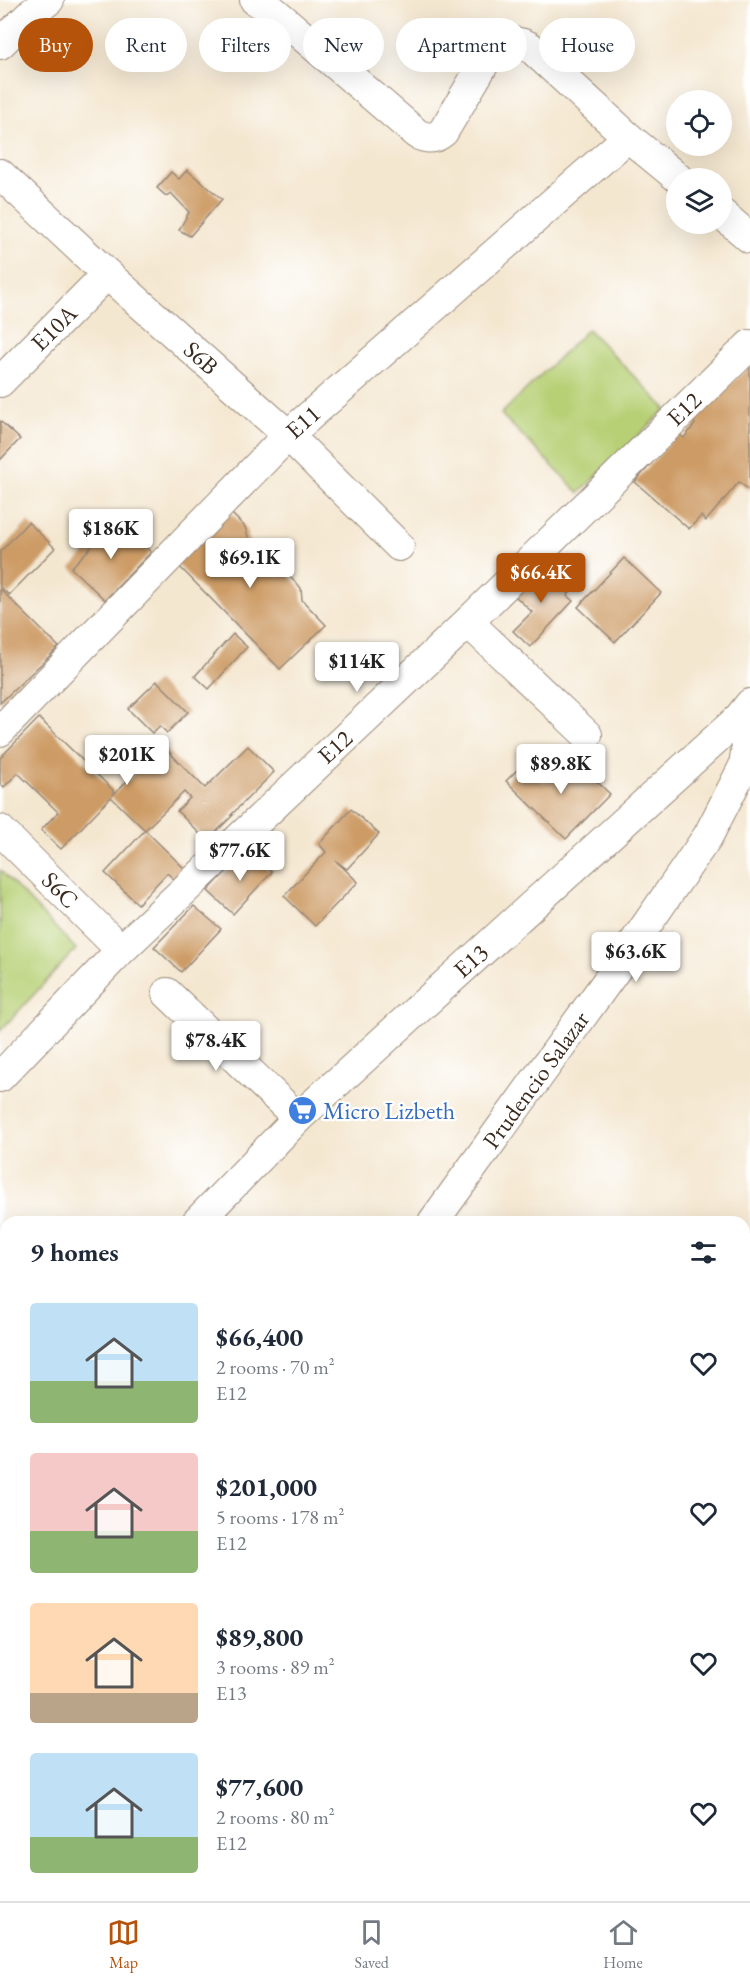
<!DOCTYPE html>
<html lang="en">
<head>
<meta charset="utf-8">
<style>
  body { margin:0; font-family:"EB Garamond",serif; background:#f6f6f7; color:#1f2937; height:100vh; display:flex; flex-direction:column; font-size:22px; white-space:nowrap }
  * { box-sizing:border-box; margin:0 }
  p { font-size:20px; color:#747a83 }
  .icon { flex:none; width:33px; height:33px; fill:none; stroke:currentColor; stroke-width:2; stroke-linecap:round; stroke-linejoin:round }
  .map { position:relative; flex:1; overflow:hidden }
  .panel { position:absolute; left:0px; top:1216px; width:750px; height:686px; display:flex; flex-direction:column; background:#fff; border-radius:18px 18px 0 0; box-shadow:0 6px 24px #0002 }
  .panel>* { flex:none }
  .guide { position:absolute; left:18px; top:18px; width:714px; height:54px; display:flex; gap:12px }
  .fabs { position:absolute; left:666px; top:90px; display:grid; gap:12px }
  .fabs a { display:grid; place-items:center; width:66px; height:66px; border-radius:50%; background:#fff; box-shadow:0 6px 24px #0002; font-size:30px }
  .price { position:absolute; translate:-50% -51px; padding:0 14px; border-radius:6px; background:#fff; color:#222; font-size:20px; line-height:39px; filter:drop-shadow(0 2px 3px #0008) }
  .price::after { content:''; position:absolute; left:50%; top:36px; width:18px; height:14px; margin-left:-9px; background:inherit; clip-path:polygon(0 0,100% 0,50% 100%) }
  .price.on { background:#b45309; color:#fff }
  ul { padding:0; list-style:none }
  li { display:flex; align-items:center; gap:18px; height:150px; padding:0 30px }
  li span { display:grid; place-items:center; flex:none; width:168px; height:120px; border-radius:6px; color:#555 }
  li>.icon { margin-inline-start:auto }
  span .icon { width:72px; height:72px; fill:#fffc; stroke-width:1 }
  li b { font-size:26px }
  h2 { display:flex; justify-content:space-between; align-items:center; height:72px; padding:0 30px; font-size:26px }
  .tag { padding:0 21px; border-radius:27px; background:#fff; box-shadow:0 6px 24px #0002; font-size:21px; line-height:54px }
  .tag.on { background:#b45309; color:#fff }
  .tab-bar { display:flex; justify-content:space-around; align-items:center; height:84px; border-top:2px solid #e0e1e3; background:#fff; font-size:16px; color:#747a83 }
  .tab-bar a { display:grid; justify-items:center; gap:3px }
  .tab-bar .on { color:#b45309 }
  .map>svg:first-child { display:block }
  .green { fill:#b7d076; stroke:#797d4a; stroke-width:1.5 }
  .building { fill:#cd9c66 }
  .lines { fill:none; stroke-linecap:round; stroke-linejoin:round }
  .minor-casing { stroke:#988877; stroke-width:32 }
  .secondary-casing { stroke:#988877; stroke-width:35 }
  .minor { stroke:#fff; stroke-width:30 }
  .secondary { stroke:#fff; stroke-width:33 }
  .labels { text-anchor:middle; stroke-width:4.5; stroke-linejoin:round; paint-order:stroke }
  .street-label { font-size:24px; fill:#3b2a1e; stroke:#fff }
  .shop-label { font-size:24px; fill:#366cbe; stroke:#fff; text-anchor:start }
</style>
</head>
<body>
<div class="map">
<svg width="750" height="1901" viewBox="0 0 750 1901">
  <rect width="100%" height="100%" fill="#fff"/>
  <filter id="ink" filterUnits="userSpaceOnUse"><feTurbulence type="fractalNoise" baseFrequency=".0167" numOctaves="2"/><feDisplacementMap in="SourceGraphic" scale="12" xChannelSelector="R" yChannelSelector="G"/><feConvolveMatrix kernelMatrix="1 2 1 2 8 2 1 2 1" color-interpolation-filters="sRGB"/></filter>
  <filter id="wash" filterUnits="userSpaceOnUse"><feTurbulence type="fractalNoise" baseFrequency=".008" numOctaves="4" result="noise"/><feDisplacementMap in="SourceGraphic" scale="24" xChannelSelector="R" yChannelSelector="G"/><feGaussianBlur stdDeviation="1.35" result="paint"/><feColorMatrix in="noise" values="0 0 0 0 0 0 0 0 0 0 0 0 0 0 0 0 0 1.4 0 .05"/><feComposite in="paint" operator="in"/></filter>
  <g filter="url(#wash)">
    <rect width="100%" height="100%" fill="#f4e7d0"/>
    <g class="green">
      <polygon points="588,329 666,409 579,493 501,414"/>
      <polygon points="0,870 76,949 0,1031"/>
    </g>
    <g id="blocks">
      <g class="building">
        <polygon points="187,170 222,199 190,236 179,230 189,212 171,193 166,196 157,188 171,172 179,179"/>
        <polygon points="750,366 750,491 739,482 706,521 701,516 689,529 635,482 678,433 684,438 695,424 693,419"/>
        <polygon points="0,421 20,439 0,460"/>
        <polygon points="224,506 245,527 252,549 258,555 263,550 301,588 302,600 326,625 280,669 175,562"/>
        <polygon points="117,520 151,552 105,600 71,568"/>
        <polygon points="28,522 55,548 9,595 0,587 0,552"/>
        <polygon points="624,558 661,593 615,642 578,607"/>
        <polygon points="541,564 570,592 567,596 573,601 530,647 513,631 532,612 513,594"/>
        <polygon points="0,589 59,647 0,703"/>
        <polygon points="233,634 247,647 209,689 195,676"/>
        <polygon points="157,681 188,712 167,733 160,726 152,733 128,709"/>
        <polygon points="39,718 113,790 113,795 134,774 132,773 161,744 205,788 248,746 274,772 231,815 233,815 207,841 177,811 190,798 184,792 145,830 111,797 61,849 41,830 58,812 18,773 4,787 0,783 0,758"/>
        <polygon points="571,757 610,794 566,839 506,781 524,763 545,783"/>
        <polygon points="351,809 379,834 347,869 336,861 358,882 315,926 284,896 326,852 319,844"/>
        <polygon points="145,830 187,871 176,881 167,873 138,904 105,873"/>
        <polygon points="247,849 272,872 233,914 208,891"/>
        <polygon points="194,906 221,929 181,972 154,947"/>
      </g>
    </g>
  </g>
  <g filter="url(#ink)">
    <use href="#blocks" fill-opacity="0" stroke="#988877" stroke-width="1.5"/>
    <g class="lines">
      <defs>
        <g id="minor">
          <path d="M255,0L271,9L417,134C427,139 435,139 443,132L492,50C505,41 516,39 530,47L628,137L678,178"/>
          <polyline points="0,44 32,13 49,0"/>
          <polyline points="0,174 107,274 288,435 399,546"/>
          <polyline points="722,214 750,238"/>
          <polyline points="0,382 107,274"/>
          <polyline points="468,622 587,735"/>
          <polyline points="0,731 288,435 628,137"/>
          <polyline points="0,830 121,950"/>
          <polyline points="167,993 298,1118"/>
          <polyline points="0,1077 121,950 468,622 750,345"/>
          <polyline points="197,1222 298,1118 739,718 750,704"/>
          <polyline points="433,1222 614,972 708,836 744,766 747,744 739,718"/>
          <polyline points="0,1426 6,1420"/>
          <polyline points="744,1486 750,1482"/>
          <polyline points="0,1751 6,1746"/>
          <polyline points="744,1753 750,1750"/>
          <polyline points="0,1857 6,1842"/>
          <polyline points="737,1896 744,1901"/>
          <polyline points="158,1901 160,1896"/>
          <polyline points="418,1901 419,1896"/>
          <polyline points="579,1901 582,1896"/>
        </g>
        <g id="secondary">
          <polyline points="744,1260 750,1252"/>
          <polyline points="373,1901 374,1896"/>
        </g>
      </defs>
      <use href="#minor" class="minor-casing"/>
      <use href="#secondary" class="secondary-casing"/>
      <use href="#minor" class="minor"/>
      <use href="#secondary" class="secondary"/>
    </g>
  </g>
  <defs>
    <symbol id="supermarket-disc" viewBox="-11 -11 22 22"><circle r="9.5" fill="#3f7fe0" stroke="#fff"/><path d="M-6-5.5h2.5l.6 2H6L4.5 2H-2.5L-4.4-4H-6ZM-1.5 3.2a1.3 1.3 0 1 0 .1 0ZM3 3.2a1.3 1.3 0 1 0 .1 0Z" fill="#fff"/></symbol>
  </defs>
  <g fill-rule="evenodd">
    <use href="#supermarket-disc" x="286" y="1094" width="33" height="33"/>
  </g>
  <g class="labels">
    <g class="street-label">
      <text transform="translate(54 328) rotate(-45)" y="8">E10A</text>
      <text transform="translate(201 358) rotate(42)" y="8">S6B</text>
      <text transform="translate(684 409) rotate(-44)" y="8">E12</text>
      <text transform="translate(303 422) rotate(-42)" y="8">E11</text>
      <text transform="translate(335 747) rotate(-43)" y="8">E12</text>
      <text transform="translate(60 890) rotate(45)" y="8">S6C</text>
      <text transform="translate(471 961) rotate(-42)" y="8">E13</text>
      <text transform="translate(536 1080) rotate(-54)" y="8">Prudencio Salazar</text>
    </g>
    <g class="shop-label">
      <text x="323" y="1119">Micro Lizbeth</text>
    </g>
  </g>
</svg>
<div class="fabs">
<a><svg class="icon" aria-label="locate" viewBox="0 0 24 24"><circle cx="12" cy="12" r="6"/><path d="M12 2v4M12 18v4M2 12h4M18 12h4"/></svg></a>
<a><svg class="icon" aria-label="layers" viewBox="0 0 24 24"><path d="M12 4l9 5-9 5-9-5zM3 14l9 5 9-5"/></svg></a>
</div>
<b class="price" style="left:111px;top:560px">$186K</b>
<b class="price" style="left:250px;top:589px">$69.1K</b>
<b class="price on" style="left:541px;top:604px">$66.4K</b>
<b class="price" style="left:357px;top:693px">$114K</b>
<b class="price" style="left:127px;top:786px">$201K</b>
<b class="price" style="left:561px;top:795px">$89.8K</b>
<b class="price" style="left:240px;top:882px">$77.6K</b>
<b class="price" style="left:636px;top:983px">$63.6K</b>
<b class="price" style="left:216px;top:1072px">$78.4K</b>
<div class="guide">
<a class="tag on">Buy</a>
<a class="tag">Rent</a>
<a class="tag">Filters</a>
<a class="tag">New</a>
<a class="tag">Apartment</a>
<a class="tag">House</a>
</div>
<section class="panel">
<h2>9 homes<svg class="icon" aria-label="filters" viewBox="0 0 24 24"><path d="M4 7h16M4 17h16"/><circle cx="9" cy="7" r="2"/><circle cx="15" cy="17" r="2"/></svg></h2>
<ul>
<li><span style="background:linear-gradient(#bfe0f5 65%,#8fb573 0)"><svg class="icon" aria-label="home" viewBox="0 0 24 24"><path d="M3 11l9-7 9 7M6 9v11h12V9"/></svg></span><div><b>$66,400</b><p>2 rooms · 70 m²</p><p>E12</p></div><svg class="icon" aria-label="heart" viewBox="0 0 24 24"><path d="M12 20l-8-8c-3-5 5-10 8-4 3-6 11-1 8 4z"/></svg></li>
<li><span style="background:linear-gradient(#f6c9c9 65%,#8fb573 0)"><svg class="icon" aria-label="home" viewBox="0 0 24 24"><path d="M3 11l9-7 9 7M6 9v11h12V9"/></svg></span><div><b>$201,000</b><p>5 rooms · 178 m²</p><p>E12</p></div><svg class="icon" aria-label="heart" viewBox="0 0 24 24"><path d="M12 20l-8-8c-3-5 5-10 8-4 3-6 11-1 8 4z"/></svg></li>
<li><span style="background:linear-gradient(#ffd9b3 75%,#b9a48a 0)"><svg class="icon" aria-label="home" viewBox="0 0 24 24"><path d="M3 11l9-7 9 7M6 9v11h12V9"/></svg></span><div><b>$89,800</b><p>3 rooms · 89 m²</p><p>E13</p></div><svg class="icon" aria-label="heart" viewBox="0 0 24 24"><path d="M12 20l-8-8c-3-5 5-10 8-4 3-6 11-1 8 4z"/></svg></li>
<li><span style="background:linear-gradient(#bfe0f5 70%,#8fb573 0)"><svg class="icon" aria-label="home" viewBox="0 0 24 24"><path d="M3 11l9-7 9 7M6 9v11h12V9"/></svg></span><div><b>$77,600</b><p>2 rooms · 80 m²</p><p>E12</p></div><svg class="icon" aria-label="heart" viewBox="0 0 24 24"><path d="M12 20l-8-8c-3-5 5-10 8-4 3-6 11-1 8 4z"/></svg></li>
</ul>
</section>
</div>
<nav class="tab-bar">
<a class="on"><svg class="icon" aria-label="map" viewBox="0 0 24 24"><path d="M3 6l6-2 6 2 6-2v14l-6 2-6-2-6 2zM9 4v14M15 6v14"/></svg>Map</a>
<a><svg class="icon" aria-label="saved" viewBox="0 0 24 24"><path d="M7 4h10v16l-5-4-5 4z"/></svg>Saved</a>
<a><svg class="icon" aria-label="home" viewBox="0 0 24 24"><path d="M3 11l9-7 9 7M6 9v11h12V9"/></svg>Home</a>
</nav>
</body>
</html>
